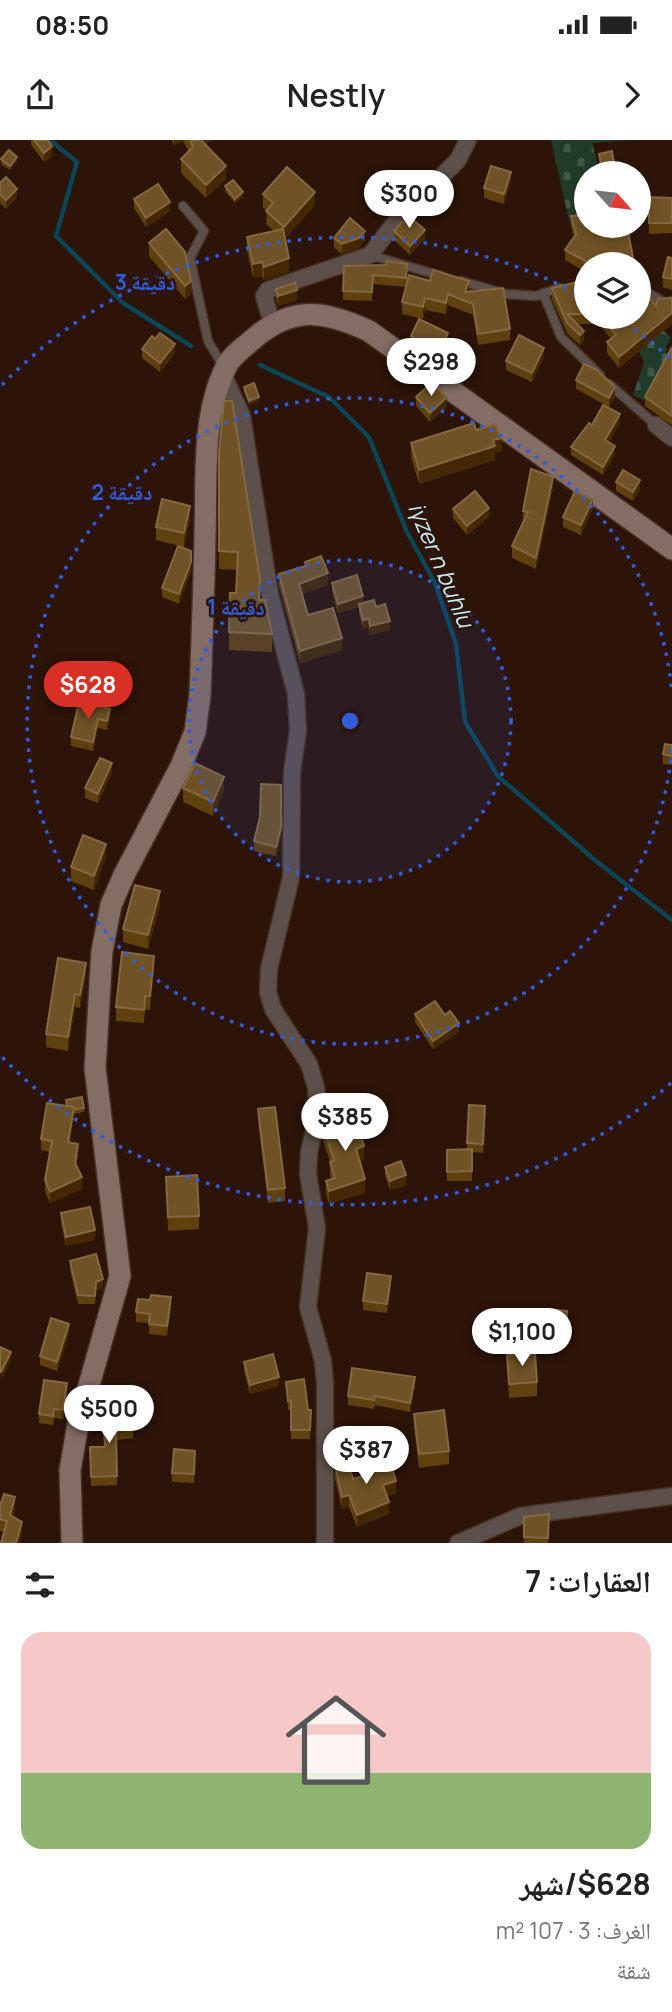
<!DOCTYPE html>
<html lang="ar">
<head>
<meta charset="utf-8">
<style>
  body { margin:0; font-family:Manrope,"Noto Naskh Arabic",sans-serif; background:#f6f6f6; color:#222; direction:rtl; height:100vh; display:flex; flex-direction:column; font-size:26px; white-space:nowrap }
  * { box-sizing:border-box; margin:0 }
  p { font-size:23px; color:#767676 }
  .icon { flex:none; width:38px; height:38px; fill:none; stroke:currentColor; stroke-width:2; stroke-linecap:round; stroke-linejoin:round }
  .map { position:relative; height:1403px; overflow:hidden; direction:ltr }
  .sheet { display:flex; flex-direction:column; background:#fff; flex:1 }
  .sheet>* { flex:none }
  .needle { width:46px; rotate:117deg }
  .controls { position:absolute; left:574px; top:21px; display:grid; gap:14px }
  .controls a { display:grid; place-items:center; width:77px; height:77px; border-radius:50%; background:#fff; box-shadow:0 4px 10px #0003; font-size:35px }
  .price { position:absolute; translate:-50% -60px; padding:0 16px; border-radius:24px; background:#fff; color:#222; font-size:23px; line-height:46px; filter:drop-shadow(0 2px 4px #0008) }
  .price::after { content:''; position:absolute; left:50%; top:42px; width:21px; height:16px; margin-left:-10px; background:inherit; clip-path:polygon(0 0,100% 0,50% 100%) }
  .price.on { background:#d93025; color:#fff }
  ul { padding:0; list-style:none }
  li { display:grid; align-content:center; gap:14px; height:371px; padding:0 21px }
  li+li { border-top:2px solid #e0e0e0 }
  li span { display:grid; place-items:center; height:217px; border-radius:21px; color:#555 }
  li>.icon { margin-inline-start:auto }
  span .icon { width:126px; height:126px; fill:#fffc; stroke-width:1 }
  li b { font-size:30px }
  h2 { display:flex; justify-content:space-between; align-items:center; height:84px; padding:0 21px; font-size:30px }
  .status { display:flex; justify-content:space-between; align-items:center; height:49px; padding:0 35px; background:#fff; direction:ltr }
  .status svg { height:19px; fill:currentColor }
  header { display:flex; justify-content:space-between; align-items:center; height:91px; padding:0 21px; background:#fff; font-size:32px; font-weight:600 }
  .map>svg:first-child { display:block }
  .cemetery { fill:url(#cemetery-stones) }
  .lines { fill:none; stroke-linecap:round; stroke-linejoin:round }
  .stream { stroke:#0a4655; stroke-width:4.5 }
  .lane-casing { stroke:#483125; stroke-width:11 }
  .street-casing { stroke:#483125; stroke-width:19 }
  .secondary-casing { stroke:#483125; stroke-width:24 }
  .lane { stroke:#5d504a; stroke-width:8 }
  .street { stroke:#5d504a; stroke-width:16 }
  .secondary { stroke:#836d65; stroke-width:21 }
  .wall { fill:#5f400f }
  .shaded-wall { fill:#442703 }
  .building { fill:#6f5225; stroke:#846841; stroke-width:2 }
  .ring { fill:none; stroke:#325dd8; stroke-width:3.5; stroke-dasharray:3.5 7 }
  .labels { text-anchor:middle; stroke-width:5; stroke-linejoin:round; paint-order:stroke }
  .water-label { font-size:23px; font-style:italic; fill:#c6ecf8; stroke:#2c1408 }
  .centre { fill:#325dd8; stroke:#2c1408; stroke-width:3.5 }
  .ring-label { font-size:21px; text-anchor:middle; font-weight:bold; fill:#325dd8; stroke:#2c1408; stroke-width:5; stroke-linejoin:round; paint-order:stroke }
</style>
</head>
<body>
<div class="status"><b>08:50</b><svg viewBox="0 0 49 12"><path d="M0 12V9h3v3zM5 12V6h3v6zM10 12V3h3v9zM15 12V0h3v12zM26 1h20v11H26zM47 4h2v5h-2z"/></svg></div>
<header><svg class="icon" aria-label="forward" viewBox="0 0 24 24"><path d="M9 5l7 7-7 7"/></svg>Nestly<svg class="icon" aria-label="share" viewBox="0 0 24 24"><path d="M12 15V3M7 8l5-5 5 5M5 13v7h14v-7"/></svg></header>
<div class="map">
<svg width="672" height="1403" viewBox="0 0 672 1403">
  <defs>
    <pattern id="cemetery-stones" width="16" height="16" patternUnits="userSpaceOnUse" patternTransform="scale(1.75)"><rect width="16" height="16" fill="#203b27"/><path d="M2 7V4a2 2 0 0 1 4 0v3zM10 15v-3a2 2 0 0 1 4 0v3z" fill="#415746"/></pattern>
  </defs>
  <rect width="100%" height="100%" fill="#2c1408"/>
  <g class="cemetery">
    <polygon points="551,0 634,0 592,3 600,33 586,33 586,84 570,85"/>
    <polygon points="611,177 637,177 634,181 651,202 663,190 671,198 666,207 668,223 646,261 633,255 644,222 638,209"/>
  </g>
  <g class="lines">
    <g class="stream">
      <polyline points="50,0 77,22 56,96 123,163 191,206"/>
      <polyline points="260,225 329,257 369,297 407,392 435,443 456,504 465,582 498,636 596,721 672,780"/>
    </g>
    <defs>
      <g id="lane">
        <polyline points="183,66 204,91 190,118 208,201 223,226"/>
        <polyline points="370,115 441,136"/>
        <polyline points="461,141 506,154 536,156 560,148"/>
        <polyline points="639,148 666,163 672,161"/>
        <polyline points="543,153 561,197 600,235"/>
        <polyline points="609,244 656,285"/>
      </g>
      <g id="street">
        <polyline points="272,183 264,156 268,150 370,115 393,85 458,20 468,0"/>
        <polyline points="223,234 242,276 270,455 296,554 298,591 292,632 291,737 269,829 268,852 273,869 309,924 316,947 318,974 309,1012 308,1034 317,1088 308,1167 323,1221 325,1244 325,1403"/>
        <polyline points="656,285 672,298"/>
        <polyline points="458,1403 520,1376 672,1356"/>
      </g>
      <path id="secondary" d="M72,1403L70,1330L78,1284L120,1136L95,928L102,811L111,765L124,735L181,626L195,592L200,555C202,501 204,448 205,395C207,340 201,277 226,227C231,216 243,208 252,200C292,165 324,170 369,191L672,409"/>
    </defs>
    <use href="#lane" class="lane-casing"/>
    <use href="#street" class="street-casing"/>
    <use href="#secondary" class="secondary-casing"/>
    <use href="#lane" class="lane"/>
    <use href="#street" class="street"/>
    <use href="#secondary" class="secondary"/>
  </g>
  <g class="wall">
    <polygon points="31,0 48,0 52,16 44,22 31,5"/>
    <polygon points="171,0 212,0 205,4 226,39 206,58 181,33 181,19 189,12 183,1 174,5"/>
    <polygon points="599,14 615,30 615,33 601,33 599,23"/>
    <polygon points="1,19 17,21 10,30 1,24"/>
    <polygon points="511,41 504,64 484,58 484,48"/>
    <polygon points="0,43 17,58 6,69 0,63"/>
    <polygon points="225,46 243,57 235,63 225,51"/>
    <polygon points="263,54 315,65 285,99 289,132 264,140 262,136 253,138 247,111 247,97 274,91 266,84 267,70 263,68"/>
    <polygon points="648,57 672,58 672,93 649,94"/>
    <polygon points="134,59 170,71 146,87 134,68"/>
    <polygon points="571,76 627,86 634,124 586,124 586,132 565,120 565,110 574,97 571,86"/>
    <polygon points="166,89 191,154 185,159 149,116 149,103"/>
    <polygon points="394,91 425,99 410,115 394,100"/>
    <polygon points="334,98 365,100 359,108 342,114 334,108"/>
    <polygon points="672,118 672,150 663,147 663,137"/>
    <polygon points="344,126 407,134 406,144 469,152 510,189 510,200 478,205 473,175 448,165 446,174 425,170 423,179 402,174 402,162 406,147 373,144 372,161 343,160"/>
    <polygon points="586,140 586,177 618,177 621,181 639,177 639,147 656,165 672,158 672,184 619,228 607,213 607,202 611,199 599,184 577,184 584,201 580,205 567,193 552,159 552,148"/>
    <polygon points="276,149 297,160 278,166 276,158"/>
    <polygon points="411,196 448,203 438,224 411,205"/>
    <polygon points="155,199 175,213 160,232 142,218 142,209"/>
    <polygon points="672,207 672,285 645,266 645,257"/>
    <polygon points="544,217 532,242 506,230 506,221"/>
    <polygon points="576,240 615,256 609,267 576,249"/>
    <polygon points="244,247 259,261 249,265 244,252"/>
    <polygon points="416,257 447,267 430,282 416,266"/>
    <polygon points="620,282 609,302 615,314 603,335 571,315 571,307 592,285"/>
    <polygon points="476,290 502,311 495,313 495,320 419,344 411,317 411,303"/>
    <polygon points="219,313 260,460 272,494 272,512 229,510 229,492 236,453 237,430 219,429"/>
    <polygon points="616,342 640,350 633,361 616,351"/>
    <polygon points="553,348 536,429 512,418 512,406 523,381 523,371"/>
    <polygon points="593,368 581,395 563,387 563,377"/>
    <polygon points="453,369 489,377 467,395 453,378"/>
    <polygon points="190,379 184,407 156,400 156,387"/>
    <polygon points="191,411 191,431 179,464 162,457 162,448"/>
    <polygon points="305,422 328,445 302,454 308,475 342,510 300,523 279,446 279,434 305,426"/>
    <polygon points="332,443 363,463 376,467 390,490 370,495 369,488 363,489 359,473 359,467 338,473 332,452"/>
    <polygon points="79,562 110,578 107,590 98,588 93,611 71,606 71,597"/>
    <polygon points="672,605 672,625 663,624 663,614"/>
    <polygon points="112,633 98,663 85,658 85,648"/>
    <polygon points="183,648 224,651 213,676 183,662"/>
    <polygon points="281,697 276,716 254,711 254,701"/>
    <polygon points="106,717 94,750 71,741 71,727"/>
    <polygon points="160,765 148,809 123,802 123,789"/>
    <polygon points="154,829 150,870 145,870 144,883 116,881 116,867"/>
    <polygon points="86,837 80,868 75,867 68,911 46,907 46,894"/>
    <polygon points="415,874 445,875 459,892 433,909 415,882"/>
    <polygon points="66,960 84,968 84,972 74,974 70,1003 78,1015 76,1026 82,1049 50,1063 45,1052 45,1040 50,1012 41,1010 41,999 66,966"/>
    <polygon points="469,965 485,966 483,1013 472,1012 472,1041 447,1041 447,1010 467,1009"/>
    <polygon points="258,969 285,1048 285,1061 268,1063 258,982"/>
    <polygon points="323,987 364,1019 360,1021 365,1053 329,1064 326,1054 326,1041 331,1039 330,1035 330,1021 323,1001"/>
    <polygon points="385,1027 406,1045 390,1050 385,1036"/>
    <polygon points="166,1037 199,1076 199,1089 168,1091"/>
    <polygon points="61,1073 95,1100 66,1106 61,1083"/>
    <polygon points="70,1121 103,1148 96,1150 95,1164 78,1164 70,1130"/>
    <polygon points="391,1145 387,1173 363,1170 363,1161"/>
    <polygon points="171,1167 167,1196 149,1194 149,1183 136,1182 136,1172"/>
    <polygon points="556,1170 567,1175 566,1186 555,1185"/>
    <polygon points="69,1193 57,1231 40,1225 40,1216"/>
    <polygon points="507,1215 537,1242 537,1256 509,1258"/>
    <polygon points="244,1222 279,1246 250,1254 244,1231"/>
    <polygon points="286,1242 308,1270 311,1270 310,1299 291,1299 291,1270 288,1270"/>
    <polygon points="415,1246 410,1272 375,1265 374,1269 348,1265 348,1256"/>
    <polygon points="67,1253 63,1279 54,1278 53,1285 39,1283 39,1274"/>
    <polygon points="103,1274 133,1289 133,1298 116,1300 117,1345 91,1346 90,1307 105,1307"/>
    <polygon points="414,1274 449,1311 449,1324 419,1328 414,1287"/>
    <polygon points="195,1320 194,1343 172,1342 172,1333"/>
    <polygon points="374,1324 396,1354 387,1356 389,1374 357,1387 349,1367 342,1369 335,1338 335,1325 353,1339 374,1333"/>
    <polygon points="0,1363 15,1369 13,1377 22,1394 0,1391"/>
    <polygon points="549,1374 548,1403 524,1403 524,1377"/>
  </g>
  <g class="shaded-wall">
    <polygon points="174,0 183,0 183,1 174,5"/>
    <polygon points="197,0 212,0 197,8"/>
    <polygon points="52,6 52,16 44,22 44,13"/>
    <polygon points="17,17 17,21 10,30 10,26"/>
    <polygon points="226,26 226,39 206,58 206,45"/>
    <polygon points="511,32 511,41 504,64 504,54"/>
    <polygon points="17,49 17,58 6,69 6,60"/>
    <polygon points="243,52 243,57 235,63 235,59"/>
    <polygon points="315,52 315,65 284,100 284,87"/>
    <polygon points="170,62 170,71 146,87 146,78"/>
    <polygon points="425,90 425,99 410,115 410,106"/>
    <polygon points="365,91 365,100 359,108 342,114 342,104"/>
    <polygon points="289,118 289,132 264,140 264,127"/>
    <polygon points="262,122 262,136 253,138 253,124"/>
    <polygon points="191,141 191,154 185,159 185,146"/>
    <polygon points="469,141 469,152 465,152"/>
    <polygon points="297,150 297,160 278,166 278,156"/>
    <polygon points="448,154 448,165 446,174 446,163"/>
    <polygon points="425,158 425,170 423,179 423,167"/>
    <polygon points="672,173 672,184 619,228 619,217"/>
    <polygon points="584,191 584,201 580,205 580,195"/>
    <polygon points="448,193 448,203 438,224 438,215"/>
    <polygon points="175,204 175,213 160,232 160,223"/>
    <polygon points="544,208 544,217 532,242 532,233"/>
    <polygon points="615,247 615,256 609,267 609,258"/>
    <polygon points="259,257 259,261 249,265 249,261"/>
    <polygon points="447,257 447,267 430,282 430,273"/>
    <polygon points="620,274 620,282 605,308 605,300"/>
    <polygon points="502,298 502,311 495,313 495,320 419,344 419,330"/>
    <polygon points="615,306 615,314 603,335 603,327"/>
    <polygon points="553,337 553,348 536,429 536,418"/>
    <polygon points="640,340 640,350 633,361 633,352"/>
    <polygon points="593,359 593,368 581,395 581,385"/>
    <polygon points="190,366 190,379 184,407 184,393"/>
    <polygon points="489,368 489,377 467,395 467,386"/>
    <polygon points="191,422 191,431 179,464 179,454"/>
    <polygon points="328,433 328,445 299,456 299,444"/>
    <polygon points="363,456 363,465 338,473 338,464"/>
    <polygon points="369,479 369,488 363,489 363,480"/>
    <polygon points="390,481 390,490 370,495 370,486"/>
    <polygon points="342,498 342,510 300,523 300,511"/>
    <polygon points="110,569 110,578 107,590 107,581"/>
    <polygon points="98,579 98,588 93,611 93,602"/>
    <polygon points="112,623 112,633 98,663 98,654"/>
    <polygon points="224,637 224,651 213,676 213,662"/>
    <polygon points="281,645 281,697 276,716 276,707"/>
    <polygon points="106,704 106,717 94,750 94,736"/>
    <polygon points="160,751 160,765 148,809 148,795"/>
    <polygon points="154,816 154,829 150,870 150,856"/>
    <polygon points="86,823 86,837 80,868 80,855"/>
    <polygon points="75,854 75,867 68,911 68,897"/>
    <polygon points="459,883 459,892 433,909 433,901"/>
    <polygon points="74,967 74,979 68,1014 68,1002"/>
    <polygon points="364,1006 364,1019 356,1022 356,1009"/>
    <polygon points="406,1035 406,1045 390,1050 390,1041"/>
    <polygon points="82,1037 82,1049 50,1063 50,1052"/>
    <polygon points="365,1039 365,1053 329,1064 329,1051"/>
    <polygon points="95,1090 95,1100 66,1106 66,1097"/>
    <polygon points="391,1136 391,1145 387,1173 387,1164"/>
    <polygon points="103,1139 103,1148 96,1150 95,1164 96,1142"/>
    <polygon points="69,1184 69,1193 57,1231 57,1222"/>
    <polygon points="11,1212 11,1221 1,1241 1,1232"/>
    <polygon points="279,1237 279,1246 250,1254 250,1245"/>
    <polygon points="415,1237 415,1246 410,1272 410,1263"/>
    <polygon points="67,1243 67,1253 63,1279 63,1270"/>
    <polygon points="396,1341 396,1354 383,1357 383,1345"/>
    <polygon points="349,1355 349,1367 342,1369 342,1357"/>
    <polygon points="15,1357 15,1369 10,1387 10,1375"/>
    <polygon points="389,1362 389,1374 357,1387 357,1375"/>
    <polygon points="22,1382 22,1394 20,1403 16,1403"/>
  </g>
  <g class="building">
    <polygon points="34,0 48,0 52,6 44,13"/>
    <polygon points="190,0 201,0 226,26 206,45 181,19 193,7"/>
    <polygon points="9,10 17,17 10,26 1,19"/>
    <polygon points="612,11 615,30 603,32 599,14"/>
    <polygon points="491,26 511,32 504,54 484,48"/>
    <polygon points="287,27 315,52 284,87 266,71 273,63 263,54"/>
    <polygon points="6,37 17,49 6,60 0,54 0,43"/>
    <polygon points="233,40 243,52 235,59 225,46"/>
    <polygon points="158,44 170,62 146,78 134,59"/>
    <polygon points="648,57 672,58 672,83 649,83"/>
    <polygon points="408,75 425,90 410,106 394,91"/>
    <polygon points="586,75 586,86 627,86 634,123 591,124 565,110 576,94 571,76"/>
    <polygon points="350,78 365,91 359,98 342,104 334,98"/>
    <polygon points="166,89 185,112 191,141 185,146 149,103"/>
    <polygon points="283,89 289,118 264,127 262,122 253,124 247,97"/>
    <polygon points="668,117 672,118 672,139 663,137"/>
    <polygon points="387,121 407,124 406,138 373,135 372,152 343,151 344,126 386,125"/>
    <polygon points="433,130 469,141 465,152 503,148 510,189 478,194 473,164 448,154 446,163 425,158 423,167 402,162 409,135 430,141"/>
    <polygon points="586,140 586,174 567,174 584,191 580,195 567,183 552,148"/>
    <polygon points="295,143 297,150 278,156 276,149"/>
    <polygon points="639,147 656,165 658,159 672,158 672,173 619,217 607,202 616,195 602,177 618,177 621,181 627,177 639,177 639,168 640,167 639,165"/>
    <polygon points="419,179 448,193 438,215 411,196"/>
    <polygon points="160,193 175,204 160,223 142,209 152,196 155,199"/>
    <polygon points="519,195 544,208 532,233 506,221"/>
    <polygon points="672,207 672,276 645,257"/>
    <polygon points="584,224 597,230 615,247 609,258 576,240"/>
    <polygon points="254,243 259,257 249,261 244,247"/>
    <polygon points="431,243 447,257 430,273 416,257"/>
    <polygon points="224,261 232,261 260,439 259,460 265,460 272,494 229,492 230,453 236,453 238,412 219,411 219,313"/>
    <polygon points="603,265 620,274 605,300 615,306 603,327 571,307 589,283 592,285"/>
    <polygon points="474,283 476,290 495,284 502,298 493,300 495,306 419,330 411,303"/>
    <polygon points="531,329 553,337 536,418 512,406 528,372 523,371"/>
    <polygon points="623,330 640,340 633,352 616,342"/>
    <polygon points="475,351 489,368 467,386 453,369"/>
    <polygon points="575,351 593,359 581,385 563,377"/>
    <polygon points="162,359 190,366 184,393 156,387"/>
    <polygon points="178,406 191,411 191,422 179,454 162,448"/>
    <polygon points="321,416 328,433 299,444 308,475 333,468 342,498 300,511 279,434 306,426 305,422"/>
    <polygon points="357,435 363,456 338,464 332,443"/>
    <polygon points="374,460 376,467 385,464 390,481 370,486 369,479 363,480 359,464"/>
    <polygon points="79,562 110,569 107,581 98,579 93,602 71,597"/>
    <polygon points="665,604 672,605 672,616 663,614"/>
    <polygon points="100,618 112,623 98,654 85,648"/>
    <polygon points="195,623 224,637 213,662 183,648"/>
    <polygon points="261,644 281,645 281,688 276,707 254,701 260,677"/>
    <polygon points="83,695 106,704 94,736 71,727"/>
    <polygon points="135,745 160,751 148,795 123,789"/>
    <polygon points="122,812 154,816 150,856 145,856 144,870 116,867"/>
    <polygon points="58,818 86,823 80,855 75,854 68,897 46,894"/>
    <polygon points="435,861 445,875 450,871 459,883 433,901 415,874"/>
    <polygon points="82,957 84,968 73,969 74,967 67,966 66,960"/>
    <polygon points="47,963 74,967 68,1002 78,1004 75,1023 82,1037 50,1052 45,1040 52,1001 41,999"/>
    <polygon points="469,965 485,966 483,1004 467,1003"/>
    <polygon points="275,967 285,1048 268,1050 258,969"/>
    <polygon points="355,977 364,1006 356,1009 365,1039 329,1051 326,1041 335,1038 330,1022 334,1020 323,987"/>
    <polygon points="472,1009 472,1031 447,1032 447,1010"/>
    <polygon points="401,1021 406,1035 390,1041 385,1027"/>
    <polygon points="197,1035 199,1076 168,1077 166,1037"/>
    <polygon points="90,1067 95,1090 66,1097 61,1073"/>
    <polygon points="96,1114 103,1139 96,1142 95,1156 78,1155 70,1121"/>
    <polygon points="367,1133 391,1136 387,1164 363,1161"/>
    <polygon points="151,1155 171,1157 167,1186 149,1184 150,1174 136,1172 138,1159 150,1160"/>
    <polygon points="556,1170 567,1171 566,1182 555,1181"/>
    <polygon points="51,1178 69,1184 57,1222 40,1216"/>
    <polygon points="0,1207 11,1212 1,1232 0,1232"/>
    <polygon points="535,1213 537,1242 509,1244 507,1215"/>
    <polygon points="273,1214 279,1237 250,1245 244,1222"/>
    <polygon points="352,1228 415,1237 410,1263 375,1256 374,1260 348,1256"/>
    <polygon points="304,1239 308,1270 311,1270 310,1290 291,1290 291,1260 288,1261 286,1242"/>
    <polygon points="44,1240 67,1243 63,1270 54,1269 53,1276 39,1274"/>
    <polygon points="444,1270 449,1311 419,1314 414,1274"/>
    <polygon points="131,1271 133,1289 116,1291 117,1336 91,1337 90,1307 105,1307 103,1274"/>
    <polygon points="174,1309 195,1311 194,1334 172,1333"/>
    <polygon points="389,1319 396,1341 383,1345 389,1362 357,1375 349,1355 342,1357 335,1325 348,1322 353,1339 376,1332 374,1324"/>
    <polygon points="4,1354 15,1357 10,1375 22,1382 16,1403 1,1403 7,1381 0,1379 0,1363 1,1363"/>
    <polygon points="549,1374 548,1398 524,1397 524,1377"/>
  </g>
  <circle cx="350" cy="581" r="161" fill="#325dd8" fill-opacity=".12"/>
  <g class="ring">
    <circle cx="350" cy="581" r="161"/>
    <path d="M672 609A323 323 0 1 1 672 553"/>
    <path d="M671 943A484 484 0 0 1 2 917M2 245A484 484 0 0 1 585 158M617 177A484 484 0 0 1 671 219"/>
  </g>
  <g class="labels">
    <g class="water-label">
      <text transform="translate(441 425) rotate(67)" y="8">iγzer n buhlu</text>
    </g>
  </g>
  <circle cx="350" cy="581" r="10" class="centre"/>
  <g class="ring-label">
    <text x="145" y="150">3 دقيقة</text>
    <text x="122" y="360">2 دقيقة</text>
    <text x="236" y="475">1 دقيقة</text>
  </g>
</svg>
<div class="controls">
<a><svg class="needle" viewBox="-14 -14 28 28"><path d="M0-13l5 13h-10z" fill="#e53935"/><path d="M0 13l5-13h-10z" fill="#767676"/></svg></a>
<a><svg class="icon" aria-label="layers" viewBox="0 0 24 24"><path d="M12 4l9 5-9 5-9-5zM3 14l9 5 9-5"/></svg></a>
</div>
<b class="price" style="left:409px;top:90px">$300</b>
<b class="price" style="left:431px;top:258px">$298</b>
<b class="price on" style="left:88px;top:581px">$628</b>
<b class="price" style="left:345px;top:1013px">$385</b>
<b class="price" style="left:522px;top:1228px">$1,100</b>
<b class="price" style="left:109px;top:1305px">$500</b>
<b class="price" style="left:366px;top:1346px">$387</b>
</div>
<section class="sheet">
<h2>العقارات: 7<svg class="icon" aria-label="filters" viewBox="0 0 24 24"><path d="M4 7h16M4 17h16"/><circle cx="9" cy="7" r="2"/><circle cx="15" cy="17" r="2"/></svg></h2>
<ul>
<li><span style="background:linear-gradient(#f6c9c9 65%,#8fb573 0)"><svg class="icon" aria-label="home" viewBox="0 0 24 24"><path d="M3 11l9-7 9 7M6 9v11h12V9"/></svg></span><div><b>$628/شهر</b><p>الغرف: 3 · 107 m²</p><p>شقة</p></div></li>
</ul>
</section>
</body>
</html>
